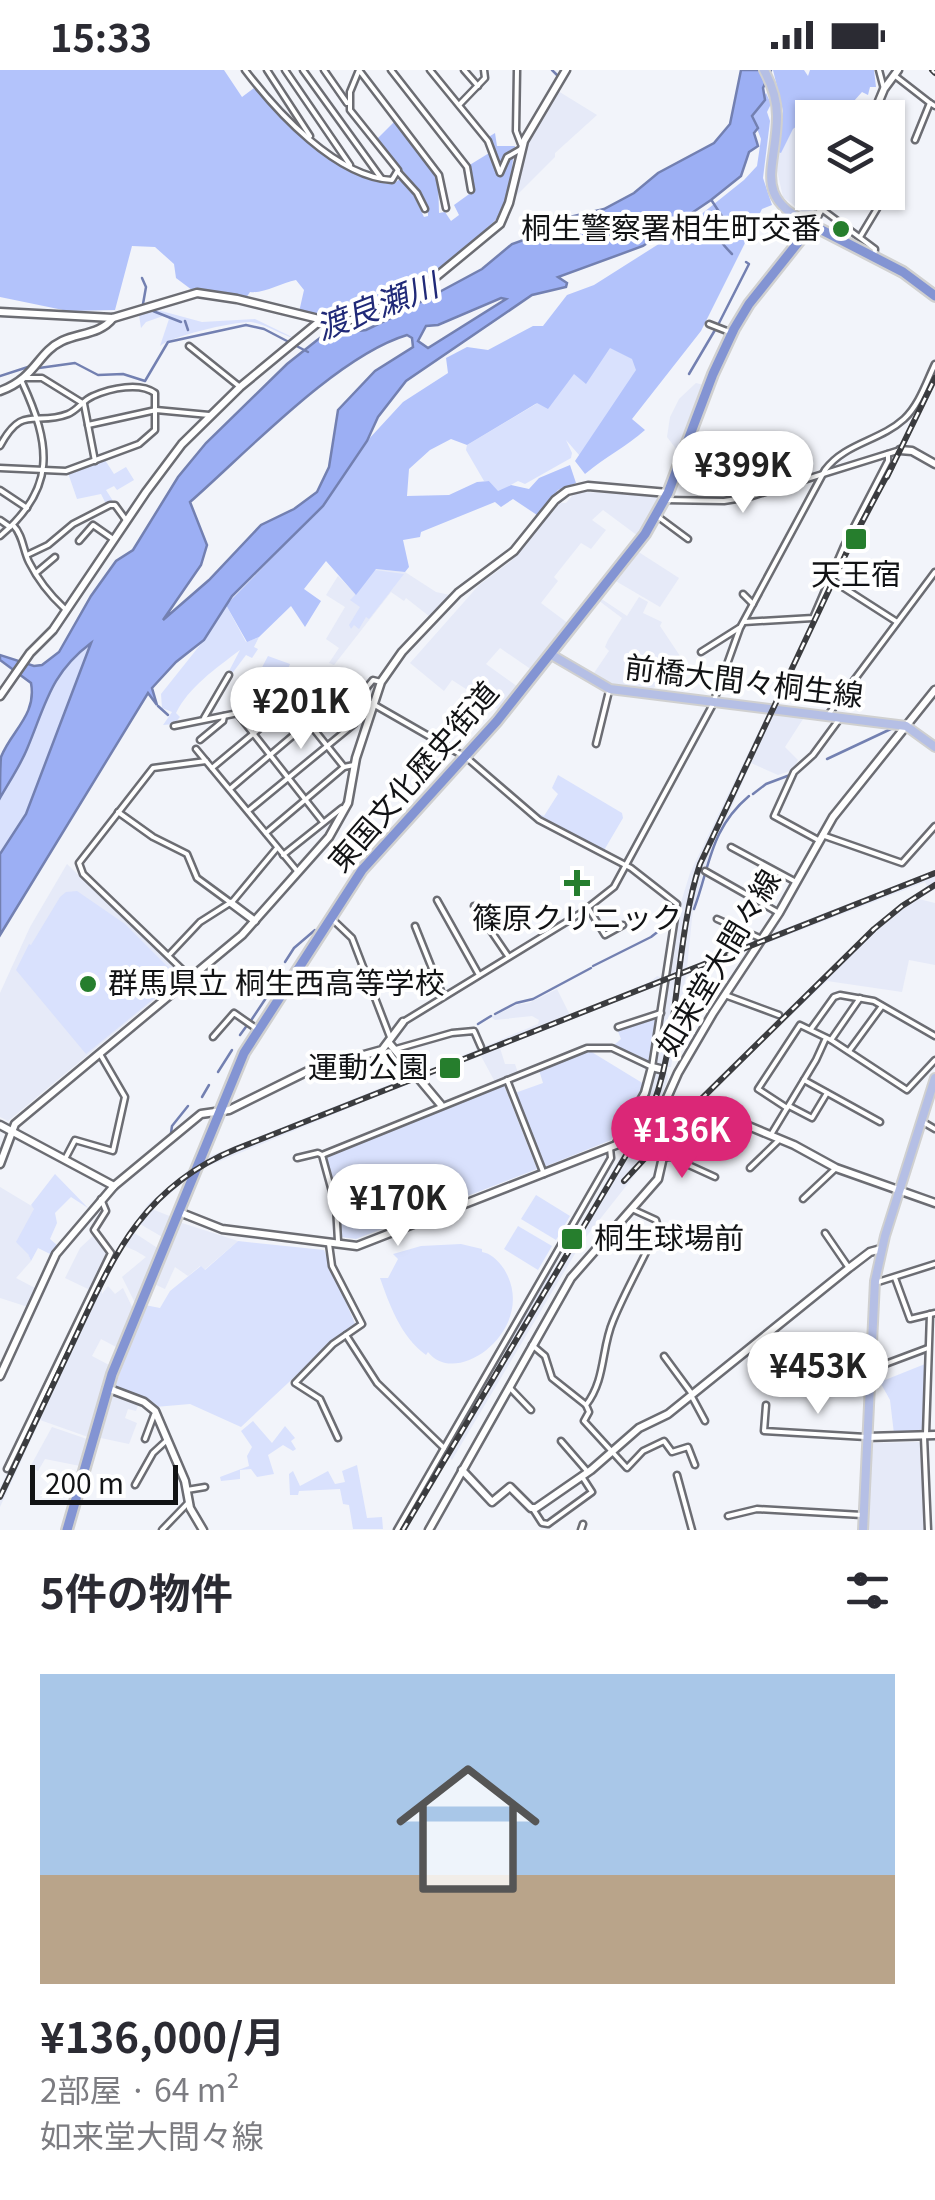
<!DOCTYPE html>
<html lang="ja">
<head>
<meta charset="utf-8">
<style>
  body { margin:0; font-family:Georgia,"Noto Sans JP",serif; background:#f2f2f3; color:#2b2b33; height:100vh; display:flex; flex-direction:column; font-size:38px; white-space:nowrap }
  * { box-sizing:border-box; margin:0 }
  p { font-size:32px; color:#7c7c81 }
  .icon { flex:none; width:55px; height:55px; fill:none; stroke:currentColor; stroke-width:2; stroke-linecap:round; stroke-linejoin:round }
  .map { position:relative; height:1460px; overflow:hidden }
  .panel { display:flex; flex-direction:column; background:#fff; flex:1 }
  .panel>* { flex:none }
  .tools { position:absolute; left:795px; top:30px; display:grid; gap:20px }
  .tools a { display:grid; place-items:center; width:110px; height:110px; border-radius:0px; background:#fff; box-shadow:0 2px 8px #0004; font-size:50px }
  .scale { position:absolute; left:30px; bottom:25px; width:148px; box-sizing:border-box; padding-left:10px; border:5px solid #121315; border-top:0; font-size:28px; line-height:35px; white-space:nowrap; color:#121315; -webkit-text-stroke:8px #fff; paint-order:stroke }
  .price { position:absolute; translate:-50% -85px; padding:0 22px; border-radius:35px; background:#fff; color:#222; font-size:32px; line-height:65px; filter:drop-shadow(0 2px 5px #0008) }
  .price::after { content:''; position:absolute; left:50%; top:60px; width:30px; height:22px; margin-left:-15px; background:inherit; clip-path:polygon(0 0,100% 0,50% 100%) }
  .price.active { background:#db2777; color:#fff }
  ul { padding:0; list-style:none }
  li { display:grid; align-content:center; gap:20px; height:530px; padding:0 40px }
  li+li { border-top:2px solid #e1e1e2 }
  li span { display:grid; place-items:center; height:310px; border-radius:0px; color:#555 }
  li>.icon { margin-inline-start:auto }
  span .icon { width:180px; height:180px; fill:#fffc; stroke-width:1 }
  li b { font-size:42px }
  h2 { display:flex; justify-content:space-between; align-items:center; height:120px; padding:0 40px; font-size:42px }
  .status { display:flex; justify-content:space-between; align-items:center; height:70px; padding:0 50px; background:#fff; direction:ltr }
  .status svg { height:28px; fill:currentColor }
  .map>svg:first-child { display:block }
  .built { fill:#e6eaf8 }
  .green { fill:#d9e1fd }
  .forest { fill:#b3c3fb }
  .water { fill:#9caff4; stroke:#7380b1; stroke-width:2.5; fill-rule:evenodd }
  .lines { fill:none; stroke-linecap:round; stroke-linejoin:round }
  .stream { stroke:#7380b1; stroke-width:2.5 }
  .street-casing { stroke:#6c6d73; stroke-width:9 }
  .secondary-casing { stroke:#6c6d73; stroke-width:11 }
  .primary-casing { stroke:#d0d0d0; stroke-width:12 }
  .highway-casing { stroke:#d0d0d0; stroke-width:14 }
  .street { stroke:#fff; stroke-width:4 }
  .secondary { stroke:#fff; stroke-width:6 }
  .primary { stroke:#b5bfe5; stroke-width:8 }
  .highway { stroke:#8394d3; stroke-width:9 }
  .rail-casing { stroke:#3b3c3f; stroke-width:6 }
  .rail { stroke:#fff; stroke-width:2.5; stroke-dasharray:8; stroke-linecap:butt }
  .poi-dot { fill:#267e2d; stroke:#fff; stroke-width:4 }
  .labels { text-anchor:middle; stroke-width:8; stroke-linejoin:round; paint-order:stroke }
  .poi-label { font-size:30px; fill:#121315; stroke:#fff; text-anchor:end }
  .street-label { font-size:30px; fill:#121315; stroke:#fff }
  .water-label { font-size:32px; font-style:italic; fill:#212a78; stroke:#fff }
</style>
</head>
<body>
<div class="status"><b>15:33</b><svg viewBox="0 0 49 12"><path d="M0 12V9h3v3zM5 12V6h3v6zM10 12V3h3v9zM15 12V0h3v12zM26 1h20v11H26zM47 4h2v5h-2z"/></svg></div>
<div class="map">
<svg width="935" height="1460" viewBox="0 0 935 1460">
  <rect width="100%" height="100%" fill="#f2f4fa"/>
  <g class="built">
    <polygon points="558,21 597,45 555,83 555,87 516,126 528,73"/>
    <polygon points="812,48 812,122 826,123 813,143 807,145 783,127 776,96 778,82 781,82 793,59"/>
    <polygon points="696,313 704,315 677,380 667,367 670,347 679,329"/>
    <polygon points="585,422 660,426 660,429 638,466 603,440 592,450 606,460 591,479 581,473 554,507 558,511 541,533 569,554 532,600 500,578 486,594 518,617 500,641 452,610 444,621 410,593 479,515 511,491 560,433 566,433 573,425"/>
    <polygon points="637,481 679,508 660,537 614,510"/>
    <polygon points="376,499 405,502 436,522 450,525 429,546 406,528 404,531 391,522 334,595 329,593 339,578 326,569 345,537 326,525 338,506 356,524"/>
    <polygon points="639,527 648,532 643,543 662,552 660,556 684,592 651,620 613,616 592,606 609,581 605,577 608,570 622,548 598,530 600,528 627,546"/>
    <polygon points="769,640 805,646 785,677 798,690 793,700 778,705 751,693 705,798 693,839 687,898 757,871 753,878 686,905 671,997 666,997 668,1009 656,1040 658,1054 636,1087 640,1088 658,1066 660,1081 656,1078 645,1092 582,1172 452,1390 445,1381 548,1201 552,1203 565,1182 645,1045 654,1004 660,999 656,991 682,829 690,803"/>
    <polygon points="67,794 183,906 8,1051 0,1047 0,923 30,857"/>
    <polygon points="935,800 935,819 919,829 935,833 935,895 909,890 902,922 827,911 788,948 781,946 879,851 927,816 925,812 762,875 768,865"/>
    <polygon points="657,906 663,908 662,914 500,978 505,994 515,994 518,1003 495,1012 481,986 424,1007 421,1003 538,954 539,950 532,946 495,950 491,947 519,934 529,933 557,919 570,945 650,912"/>
    <polygon points="413,1005 417,1010 201,1099 205,1088"/>
    <polygon points="193,1096 189,1107 152,1139 172,1147 164,1168 140,1154 133,1162 159,1179 136,1235 122,1207 146,1187 136,1181 124,1176 102,1218 102,1224 108,1216 115,1224 123,1218 134,1241 118,1278 101,1269 92,1286 111,1296 88,1367 40,1350 0,1437 0,1418 111,1187 148,1134"/>
    <polygon points="0,1117 35,1138 28,1184 31,1191 16,1208 37,1219 28,1237 0,1228"/>
    <polygon points="179,1152 238,1171 204,1200 200,1196 188,1206 175,1197 165,1219 154,1214"/>
    <polygon points="94,1165 107,1183 90,1220 65,1208 80,1178"/>
    <polygon points="115,1322 139,1332 136,1341 128,1339 125,1348 137,1353 129,1374 96,1367 110,1324"/>
    <polygon points="52,1357 87,1369 80,1396 45,1389 38,1401 30,1397"/>
    <polygon points="918,1372 922,1374 925,1460 868,1460 870,1377 874,1373"/>
  </g>
  <g class="green">
    <path d="M154,239L202,252L255,249L294,268C281,265 266,254 251,252C235,251 171,266 160,276L169,249L163,246L146,252L141,258L139,245Z"/>
    <polygon points="684,241 586,393 566,370 572,383 571,388 525,414 518,411 498,422 489,411 484,411 466,380 467,375 536,334 523,319"/>
    <polygon points="105,390 114,404 126,397 134,410 117,420 114,416 106,420 113,431 106,434 101,424 77,429 68,403"/>
    <path d="M375,500L404,504L369,549L366,547L359,559L354,555L351,559L349,555L360,537L350,530C361,520 365,510 375,500Z"/>
    <path d="M226,535L246,572L259,567L254,577L258,579L252,588L246,585L231,605L228,603L240,580C215,599 189,617 176,643L180,647L174,654L163,655L172,642L162,638L161,624L204,570Z"/>
    <polygon points="93,570 26,744 0,784 0,728 26,681 42,634 60,603"/>
    <polygon points="268,586 290,594 275,632 248,638 252,616"/>
    <polygon points="558,705 622,743 623,748 603,782 538,746 539,744 544,746 558,724 552,718"/>
    <polygon points="77,821 125,854 179,908 86,984 16,900 29,874 31,875 60,827 66,822"/>
    <polygon points="657,945 649,991 614,975 621,969 617,959"/>
    <polygon points="590,981 644,1014 611,1070 544,1097 515,1023 543,1013 539,1000"/>
    <polygon points="504,1015 537,1099 356,1169 341,1167 341,1144 325,1085"/>
    <polygon points="55,1104 88,1138 71,1127 55,1143 57,1153 50,1169 58,1176 52,1185 38,1178 31,1191 28,1184 16,1172 34,1139 31,1135"/>
    <polygon points="536,1125 570,1146 556,1170 521,1149"/>
    <polygon points="518,1156 552,1176 538,1200 504,1179"/>
    <polygon points="238,1171 324,1180 356,1256 333,1271 241,1357 190,1334 155,1337 115,1316 145,1235 160,1238 170,1221 201,1196 205,1200"/>
    <path d="M461,1174L482,1179V1182C490,1183 498,1190 504,1199C540,1257 457,1320 428,1282L426,1285C400,1266 389,1233 380,1208H388L398,1189L393,1184L421,1176Z"/>
    <polygon points="925,1294 924,1359 894,1364 890,1330 880,1312"/>
    <polygon points="253,1351 272,1373 285,1356 295,1368 291,1371 296,1379 293,1381 283,1375 268,1385 274,1404 257,1407 251,1399 240,1400 240,1409 221,1411 220,1407 249,1396 247,1386 252,1377 241,1361"/>
    <polygon points="357,1395 367,1448 382,1447 383,1459 353,1459 349,1435 343,1434 340,1419 299,1421 298,1425 290,1425 289,1404 293,1401 300,1416 328,1401 335,1414 345,1412 342,1401"/>
  </g>
  <g class="forest">
    <path d="M0,0H224L242,27L254,18C285,51 347,113 393,114L400,109L413,124L424,147L428,146C430,127 391,87 376,70L395,51L438,106L439,143L445,142L451,151L459,145L454,135L472,122L473,106L468,96L494,80L487,68L495,63L497,76H515L508,125L500,146L445,197L412,218L407,213L403,215L402,222C367,240 339,247 299,242L304,220L296,210C281,213 263,224 250,222L246,228L192,220L176,208L174,194L155,177L132,176L115,240L68,241L0,227Z"/>
    <polygon points="773,0 804,0 808,6 810,0 874,0 876,17 870,17 868,25 862,22 853,32 801,53 793,59 781,83 778,82 783,41"/>
    <path d="M766,23L771,34L767,42L770,51L763,108L772,135L762,139L701,261L632,349L645,360C626,377 606,386 585,404L575,391L636,300L632,289L610,278L586,314L574,304L548,339L537,333L467,375L451,369L430,380L409,399L407,426L449,425L477,412L489,411L498,421L511,415L529,419L539,408L570,395L576,413L558,420L537,445L513,429L501,437L495,432L421,462L420,467L403,470L409,497L405,502L376,499L356,525L326,491L304,519L321,531L305,557L291,536L259,567L247,572L226,535L323,436L367,371L403,332L448,303L446,288L467,277L488,280L533,256H543L567,225L594,215L684,158L744,110L757,96L761,69L752,46Z"/>
  </g>
  <path class="water" d="M741,0H771L763,18L765,30L752,46L758,58L754,63L758,76L749,82L741,106L711,130L643,176L558,207L567,213L566,217L532,225L406,311L378,347L367,371L323,436L232,526L204,570L176,592L152,618L157,635L148,623L0,865V784L26,744L91,573C50,604 46,634 27,679C20,696 9,712 0,728C0,716 0,698 1,687C11,661 37,645 31,613L0,590V585L34,596L42,595L59,582L91,526L116,491L133,480L178,407L206,373L287,294L316,271L324,265L366,260L391,248L482,199L512,174L532,167L557,150L604,139L634,123L658,103L714,73L730,54ZM501,228L506,229L428,278L418,271L426,256L438,255ZM407,265L412,268L413,277L375,301L338,340L329,397L317,422L294,439L261,455L209,510L163,550L201,495L207,475L190,432C246,383 337,286 407,265Z"/>
  <g class="lines">
    <g class="stream">
      <polyline points="552,0 557,5"/>
      <path d="M712,131L725,151C722,171 714,166 732,184"/>
      <polyline points="142,208 146,217 143,234"/>
      <polyline points="153,241 181,252"/>
      <polyline points="185,251 188,260"/>
      <polyline points="718,255 749,194 746,192"/>
      <polyline points="39,298 75,293 98,305 123,304 145,311 168,272 246,255 264,259 308,282"/>
      <polyline points="689,304 715,260"/>
      <polyline points="0,306 31,296"/>
      <polyline points="158,636 168,645"/>
      <polyline points="827,689 893,658"/>
      <polyline points="753,724 766,714 790,705"/>
      <path d="M694,839C710,796 710,759 749,726"/>
      <polyline points="285,892 294,878 315,860"/>
      <polyline points="593,896 651,867 669,853"/>
      <polyline points="268,922 282,898"/>
      <polyline points="495,944 516,933 533,929 591,898"/>
      <polyline points="250,952 266,928"/>
      <polyline points="478,954 491,946"/>
      <polyline points="240,965 248,954"/>
      <polyline points="218,1002 232,980"/>
      <polyline points="202,1027 209,1015"/>
      <polyline points="171,1063 172,1056 188,1036"/>
    </g>
    <defs>
      <g id="street">
        <path d="M245,0C277,42 336,107 392,110L398,100L350,40V22L359,0L439,105L446,138"/>
        <polyline points="267,0 310,66"/>
        <polyline points="285,0 350,95"/>
        <polyline points="303,0 381,108"/>
        <polyline points="324,0 347,33"/>
        <polyline points="391,0 467,97 471,120"/>
        <polyline points="430,0 488,71 500,103 507,87 521,79"/>
        <polyline points="464,0 478,16"/>
        <polyline points="517,0 516,61 521,74"/>
        <polyline points="879,0 884,19"/>
        <polyline points="894,5 930,33"/>
        <polyline points="460,34 485,8 484,0"/>
        <polyline points="915,70 930,33 935,36"/>
        <polyline points="398,102 417,123 425,139"/>
        <polyline points="823,140 875,179 874,188"/>
        <polyline points="860,167 887,122"/>
        <polyline points="709,254 732,263"/>
        <polyline points="189,276 240,317"/>
        <polyline points="26,308 42,308 84,334 95,391"/>
        <polyline points="88,355 156,340 209,345"/>
        <path d="M0,376C23,333 35,357 68,344C78,340 83,330 93,326C111,318 140,312 155,323V360L139,374L66,401L0,398"/>
        <polyline points="680,401 740,409"/>
        <polyline points="0,420 27,438"/>
        <polyline points="665,430 724,431 749,427 897,381"/>
        <polyline points="657,446 688,469"/>
        <polyline points="0,450 10,457"/>
        <path d="M13,455C23,465 23,480 29,492C38,510 50,525 64,538"/>
        <path d="M0,466C57,418 51,375 22,312"/>
        <polyline points="79,471 93,455 113,469"/>
        <polyline points="27,485 48,475 73,454 110,435 115,435 126,450"/>
        <polyline points="36,503 55,487"/>
        <polyline points="830,509 897,552"/>
        <polyline points="743,524 753,534"/>
        <polyline points="744,552 813,548 844,476 888,391 888,384"/>
        <polyline points="701,582 739,558"/>
        <polyline points="363,622 373,610 381,612"/>
        <polyline points="292,632 344,697"/>
        <polyline points="237,643 323,752"/>
        <polyline points="828,645 935,502"/>
        <polyline points="204,648 229,605"/>
        <polyline points="174,656 332,624 359,626 467,688 539,750 631,798 677,834 652,997 612,978 587,978 322,1085"/>
        <polyline points="200,670 223,651 224,646"/>
        <polyline points="596,674 609,621"/>
        <polyline points="196,679 298,802"/>
        <polyline points="212,698 283,639 285,634"/>
        <polyline points="230,719 342,624"/>
        <polyline points="248,741 354,654"/>
        <polyline points="118,742 153,767 187,784 197,808 231,833"/>
        <polyline points="266,763 344,697 354,695"/>
        <polyline points="822,765 902,793 935,756"/>
        <polyline points="818,770 774,746 794,702 813,685 838,651"/>
        <polyline points="731,777 796,812"/>
        <polyline points="283,785 342,738"/>
        <polyline points="705,801 779,843"/>
        <polyline points="437,830 479,905"/>
        <polyline points="474,836 508,886"/>
        <polyline points="589,839 605,865 623,855"/>
        <polyline points="331,848 352,868 390,967"/>
        <polyline points="717,849 762,869"/>
        <polyline points="415,856 443,926"/>
        <polyline points="169,885 200,852 233,831 277,778"/>
        <polyline points="190,907 83,804 79,793 153,698 206,691"/>
        <polyline points="725,925 779,945"/>
        <path d="M403,952L581,843L614,817L712,636L740,558L825,400C845,373 880,371 904,349C919,335 926,313 935,294"/>
        <polyline points="618,957 661,943"/>
        <polyline points="811,959 834,927 840,925 874,931 935,966"/>
        <polyline points="213,967 234,943 257,959"/>
        <polyline points="831,970 860,928"/>
        <polyline points="396,979 452,963 474,961 481,977"/>
        <polyline points="849,981 882,936"/>
        <polyline points="507,1010 544,1104"/>
        <polyline points="804,1010 880,1052"/>
        <polyline points="789,1036 812,1048 827,1023"/>
        <polyline points="787,1038 758,1019 800,955 831,970 907,1020 935,990"/>
        <polyline points="923,1052 935,1059"/>
        <polyline points="772,1063 816,990 826,968"/>
        <polyline points="669,1086 715,1107"/>
        <polyline points="297,1088 318,1083 322,1085 336,1136 338,1171"/>
        <polyline points="65,1089 75,1070 113,1081 125,1027 100,984"/>
        <polyline points="750,1098 780,1069"/>
        <polyline points="803,1129 836,1098"/>
        <path d="M634,1140L656,1150L658,1157C644,1189 626,1219 613,1251C601,1279 606,1309 586,1335L589,1342L584,1351L627,1398L643,1381L664,1371L672,1382L688,1377L695,1395"/>
        <polyline points="825,1163 849,1198"/>
        <polyline points="329,1174 332,1196 362,1254 333,1274 295,1313 320,1329 338,1368"/>
        <polyline points="895,1208 910,1249 935,1243"/>
        <polyline points="878,1212 935,1194"/>
        <polyline points="346,1265 377,1313 444,1378"/>
        <polyline points="532,1275 545,1286 552,1308 586,1335"/>
        <polyline points="664,1286 692,1324"/>
        <polyline points="872,1299 928,1278"/>
        <polyline points="509,1317 531,1340"/>
        <polyline points="691,1325 705,1351"/>
        <polyline points="766,1335 764,1361 866,1367"/>
        <polyline points="926,1364 930,1244"/>
        <polyline points="924,1367 928,1460"/>
        <polyline points="145,1369 154,1345"/>
        <polyline points="561,1371 587,1401"/>
        <polyline points="7,1399 111,1183 94,1160 106,1141 101,1129"/>
        <polyline points="677,1405 692,1460"/>
        <polyline points="135,1415 153,1383 166,1371"/>
        <polyline points="187,1420 205,1417"/>
        <polyline points="533,1439 542,1453 548,1454 592,1422 583,1408"/>
        <polyline points="728,1446 757,1439 862,1445"/>
        <polyline points="162,1460 188,1433"/>
        <polyline points="397,1460 611,1088 610,1078"/>
        <polyline points="581,1460 583,1454"/>
      </g>
      <g id="secondary">
        <polyline points="872,48 884,19 898,0"/>
        <polyline points="812,154 832,122"/>
        <polyline points="0,242 113,248 197,223 237,229 327,251 351,250 367,244 431,211 500,154 509,133 524,71 566,0"/>
        <path d="M0,321C36,308 37,283 62,271C79,263 101,264 113,248"/>
        <polyline points="900,380 912,381 935,394"/>
        <polyline points="0,626 30,583 53,560 146,422 182,374 240,317 321,250"/>
        <polyline points="231,833 255,851"/>
        <polyline points="389,973 441,1035"/>
        <polyline points="0,1055 114,1116"/>
        <polyline points="663,1087 669,1086 708,1043 715,1042 794,1075 836,1098 935,1133"/>
        <polyline points="0,1094 15,1054 242,865 329,767 348,733 356,688 381,612 402,582 458,523 514,481 555,430 567,421 588,416 668,423"/>
        <polyline points="179,1142 222,1159 357,1176 616,1075 645,1023 652,997 660,999"/>
        <polyline points="0,1306 56,1184 114,1116 201,1044 229,1040 310,1000 382,980 403,952"/>
        <polyline points="107,1318 144,1332 155,1341 185,1411 190,1438 203,1460"/>
        <polyline points="867,1367 935,1365"/>
        <polyline points="462,1400 492,1432 510,1417 531,1438 536,1438 591,1400 639,1358 668,1344 849,1198 870,1182 881,1179"/>
        <polyline points="429,1460 571,1208 658,1109 663,1087 662,1039 678,1003 713,943 779,843 833,747 935,620"/>
      </g>
      <g id="primary">
        <path d="M764,0C772,15 777,29 777,46C777,98 750,127 812,155"/>
        <polyline points="550,584 610,619 906,656 935,677"/>
        <polyline points="863,1460 875,1211 885,1166 935,1008"/>
      </g>
      <polyline id="highway" points="67,1460 112,1304 244,983 362,800 497,651 645,464 668,423 713,304 734,259 749,234 812,155 903,202 935,226"/>
    </defs>
    <use href="#street" class="street-casing"/>
    <use href="#secondary" class="secondary-casing"/>
    <use href="#primary" class="primary-casing"/>
    <use href="#highway" class="highway-casing"/>
    <use href="#street" class="street"/>
    <use href="#secondary" class="secondary"/>
    <use href="#primary" class="primary"/>
    <use href="#highway" class="highway"/>
    <defs>
      <g id="rail">
        <polyline points="932,0 935,3"/>
        <polyline points="887,407 935,308"/>
        <polyline points="624,1111 684,1046 874,859 902,836 935,815"/>
        <path d="M0,1427C23,1378 46,1329 69,1281C111,1192 138,1119 236,1079L935,803"/>
        <path d="M403,1460L647,1050C681,976 673,875 700,794L851,473L892,396"/>
      </g>
    </defs>
    <use href="#rail" class="rail-casing"/>
    <use href="#rail" class="rail"/>
  </g>
  <g class="poi-dot">
    <circle cx="841" cy="159" r="10"/>
    <rect x="844" y="457" width="24" height="24" rx="5"/>
    <path d="M572 798h10v10h10v10h-10v10h-10v-10h-10v-10h10z"/>
    <circle cx="88" cy="914" r="10"/>
    <rect x="438" y="986" width="24" height="24" rx="5"/>
    <rect x="560" y="1157" width="24" height="24" rx="5"/>
  </g>
  <g class="labels">
    <g class="poi-label">
      <text x="821" y="169">桐生警察署相生町交番</text>
      <text x="856" y="515" text-anchor="middle">天王宿</text>
      <text x="577" y="859" text-anchor="middle">篠原クリニック</text>
      <text x="108" y="924" text-anchor="start">群馬県立 桐生西高等学校</text>
      <text x="428" y="1008">運動公園</text>
      <text x="594" y="1179" text-anchor="start">桐生球場前</text>
    </g>
    <g class="street-label">
      <text transform="translate(744 612) rotate(7)" y="10">前橋大間々桐生線</text>
      <text transform="translate(414 707) rotate(-49)" y="10">東国文化歴史街道</text>
      <text transform="translate(719 893) rotate(-59)" y="10">如来堂大間々線</text>
    </g>
    <g class="water-label">
      <text transform="translate(377 237) rotate(-21)" y="11">渡良瀬川</text>
    </g>
  </g>
</svg>
<div class="tools">
<a><svg class="icon" aria-label="layers" viewBox="0 0 24 24"><path d="M12 4l9 5-9 5-9-5zM3 14l9 5 9-5"/></svg></a>
</div>
<div class="scale">200 m</div>
<b class="price" style="left:743px;top:446px">¥399K</b>
<b class="price" style="left:301px;top:682px">¥201K</b>
<b class="price active" style="left:682px;top:1111px">¥136K</b>
<b class="price" style="left:398px;top:1179px">¥170K</b>
<b class="price" style="left:818px;top:1347px">¥453K</b>
</div>
<section class="panel">
<h2>5件の物件<svg class="icon" aria-label="filters" viewBox="0 0 24 24"><path d="M4 7h16M4 17h16"/><circle cx="9" cy="7" r="2"/><circle cx="15" cy="17" r="2"/></svg></h2>
<ul>
<li><span style="background:linear-gradient(#a9c7e8 65%,#b9a48a 0)"><svg class="icon" aria-label="home" viewBox="0 0 24 24"><path d="M3 11l9-7 9 7M6 9v11h12V9"/></svg></span><div><b>¥136,000/月</b><p>2部屋 · 64 m²</p><p>如来堂大間々線</p></div></li>
</ul>
</section>
</body>
</html>
